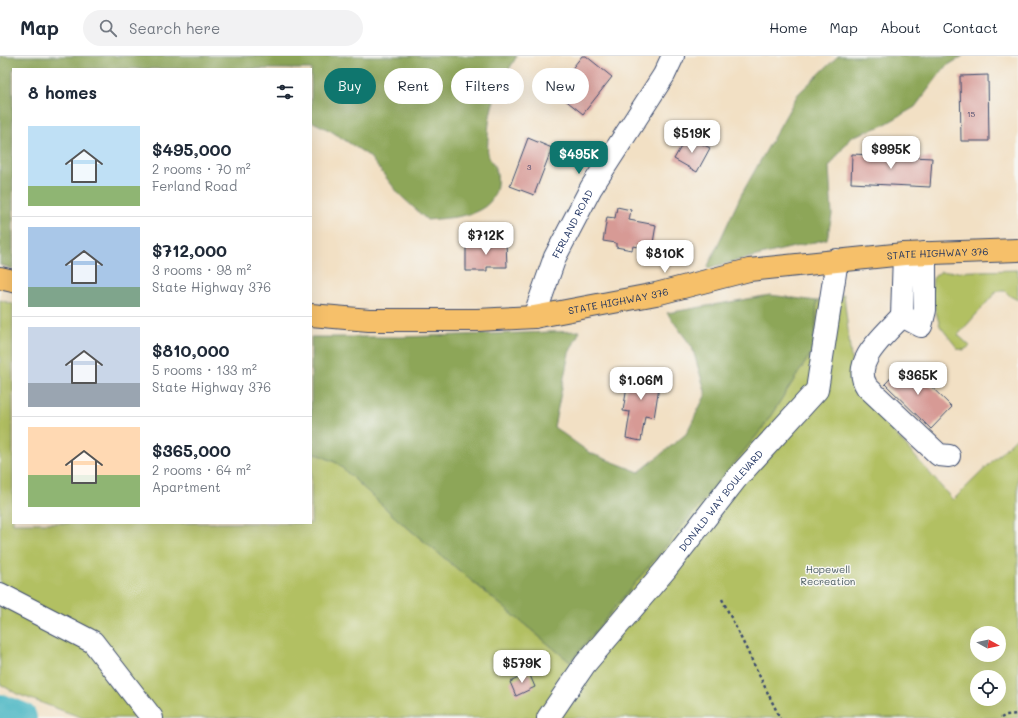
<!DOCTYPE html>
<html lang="en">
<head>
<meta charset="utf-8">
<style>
  body { margin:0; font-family:Mali,sans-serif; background:#f2f2f3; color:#1f2937; height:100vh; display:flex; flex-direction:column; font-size:15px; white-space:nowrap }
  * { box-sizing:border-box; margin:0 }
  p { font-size:13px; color:#747a83 }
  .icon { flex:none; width:22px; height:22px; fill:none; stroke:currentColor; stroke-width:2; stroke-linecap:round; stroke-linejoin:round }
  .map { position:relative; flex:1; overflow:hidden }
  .sheet { position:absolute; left:12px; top:12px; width:300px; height:456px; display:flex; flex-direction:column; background:#fff; border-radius:0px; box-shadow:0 4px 16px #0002 }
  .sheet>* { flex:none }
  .top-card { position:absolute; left:324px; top:12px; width:380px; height:36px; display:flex; gap:8px }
  .needle { width:26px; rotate:98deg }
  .controls { position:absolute; left:970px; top:570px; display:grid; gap:8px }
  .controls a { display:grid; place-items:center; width:36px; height:36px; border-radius:50%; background:#fff; box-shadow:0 4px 16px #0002; font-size:20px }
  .price { position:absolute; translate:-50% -34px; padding:0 9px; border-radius:8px; background:#fff; color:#222; font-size:13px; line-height:26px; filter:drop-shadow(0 1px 2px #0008) }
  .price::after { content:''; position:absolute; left:50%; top:24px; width:12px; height:9px; margin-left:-6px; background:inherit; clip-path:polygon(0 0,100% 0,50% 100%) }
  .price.current { background:#0f766e; color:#fff }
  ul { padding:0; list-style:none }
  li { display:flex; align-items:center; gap:12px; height:100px; padding:0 16px }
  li+li { border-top:1px solid #e0e1e3 }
  li span { display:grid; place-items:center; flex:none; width:112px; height:80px; border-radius:0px; color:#555 }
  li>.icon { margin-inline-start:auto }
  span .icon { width:48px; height:48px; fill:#fffc; stroke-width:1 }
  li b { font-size:17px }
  h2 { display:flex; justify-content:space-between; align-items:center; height:48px; padding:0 16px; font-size:17px }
  .pill { padding:0 14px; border-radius:18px; background:#fff; box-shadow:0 4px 16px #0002; font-size:14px; line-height:36px }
  .pill.current { background:#0f766e; color:#fff }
  header { display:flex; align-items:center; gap:24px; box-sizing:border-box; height:56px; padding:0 20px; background:#fff; border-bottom:1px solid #e0e1e3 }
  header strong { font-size:19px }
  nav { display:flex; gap:22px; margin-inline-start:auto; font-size:14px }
  .search { width:280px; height:36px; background:#f2f2f3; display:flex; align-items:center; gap:10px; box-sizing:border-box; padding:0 14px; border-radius:22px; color:#747a83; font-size:15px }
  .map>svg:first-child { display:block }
  .green { fill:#b2c062; stroke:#667860; fill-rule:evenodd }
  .forest { fill:#8da658; stroke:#546a5b }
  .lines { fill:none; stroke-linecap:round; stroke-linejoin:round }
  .river { stroke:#48b6c3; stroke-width:32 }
  .building { fill:#d79a95 }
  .minor-casing { stroke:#3b4a6d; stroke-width:24 }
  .major-casing { stroke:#3b4a6d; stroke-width:24 }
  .path { stroke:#3b4a6d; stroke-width:2.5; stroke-dasharray:3 3; stroke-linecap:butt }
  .minor { stroke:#fff; stroke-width:22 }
  .major { stroke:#f6c06b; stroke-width:22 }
  .labels { text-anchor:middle; stroke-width:3; stroke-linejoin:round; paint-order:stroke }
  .number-label { font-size:8px; fill:#4a4a6c }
  .street-label { font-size:10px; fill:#1b2f5e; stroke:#f6f6f2 }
  .park-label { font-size:10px; fill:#485a5f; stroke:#f6f6f2 }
</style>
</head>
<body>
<header>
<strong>Map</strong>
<div class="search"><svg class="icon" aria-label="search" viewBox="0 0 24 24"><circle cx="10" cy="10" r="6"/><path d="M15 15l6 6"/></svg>Search here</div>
<nav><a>Home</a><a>Map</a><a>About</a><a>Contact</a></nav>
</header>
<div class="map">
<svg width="1018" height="662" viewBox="0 0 1018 662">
  <rect width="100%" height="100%" fill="#f6f6f2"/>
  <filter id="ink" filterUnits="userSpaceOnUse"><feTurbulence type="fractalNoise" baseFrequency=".025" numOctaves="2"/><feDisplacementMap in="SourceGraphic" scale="8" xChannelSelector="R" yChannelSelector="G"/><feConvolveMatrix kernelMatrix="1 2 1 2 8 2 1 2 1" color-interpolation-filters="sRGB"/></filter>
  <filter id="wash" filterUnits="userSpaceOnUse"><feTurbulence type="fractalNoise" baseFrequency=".012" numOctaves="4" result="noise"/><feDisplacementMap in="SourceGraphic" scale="16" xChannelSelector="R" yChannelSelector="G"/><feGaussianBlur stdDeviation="0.9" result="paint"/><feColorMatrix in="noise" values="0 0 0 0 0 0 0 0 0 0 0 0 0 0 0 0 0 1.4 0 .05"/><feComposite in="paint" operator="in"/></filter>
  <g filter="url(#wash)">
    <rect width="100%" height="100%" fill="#f2e0c4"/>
    <g class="green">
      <polygon points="1018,214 1018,244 1010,240 1005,235 997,235 958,279 970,290 964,294 958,293 940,270 931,239 933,222 940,216"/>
      <path d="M844,239L852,310V328L953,444L1018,380V662H83L17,638L0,628V244L13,248V467H311V395L337,407L397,463L570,606L762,373L814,293L817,245ZM977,577H999V599H977ZM977,621H999V643H977Z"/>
    </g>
    <g class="forest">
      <path d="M0,0H517C499,30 489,46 488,82C488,87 487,93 488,98C489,104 496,110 497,117C502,161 458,161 427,164L399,138L369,100L331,75L311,65V13H13V213L0,209Z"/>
      <polygon points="838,0 963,0 945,11 915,51 882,70 851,81 829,111 832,159 827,183 707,212 741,139 798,38"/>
      <polygon points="770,239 817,245 814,293 762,373 570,606 397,463 337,407 311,395 311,281 401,281 580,275 569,297 554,371 590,397 639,416 686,378 706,338 692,291 667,257"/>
    </g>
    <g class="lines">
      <polyline class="river" points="0,654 21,662"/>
    </g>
    <g id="blocks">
      <g class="building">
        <polygon points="582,0 586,0 612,21 583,58 554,35"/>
        <polygon points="988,19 989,85 961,85 960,20"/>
        <polygon points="687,80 710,92 697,116 674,103"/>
        <polygon points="528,82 552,92 534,139 510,130"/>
        <polygon points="852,98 932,102 930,131 851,127"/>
        <polygon points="617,151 631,154 629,164 656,169 652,193 633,190 632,194 616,191 616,187 603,185 607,161 615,162"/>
        <polygon points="466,186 506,186 507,211 487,211 487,215 466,215"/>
        <polygon points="906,306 952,351 931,373 885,328"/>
        <polygon points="630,313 661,318 654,362 645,360 641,385 626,382 630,356 623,355"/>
        <polygon points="529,617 535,631 516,640 510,626"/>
      </g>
    </g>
  </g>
  <g filter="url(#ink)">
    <use href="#blocks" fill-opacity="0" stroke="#3b4a6d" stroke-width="1"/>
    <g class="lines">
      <defs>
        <g id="minor">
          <polyline points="904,198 902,260 921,270 925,254 925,197"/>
          <path d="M902,260C886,278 850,306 867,331L939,399L949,400"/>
          <path id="s1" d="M534,261L555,201L591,132L664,19L673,0"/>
          <polyline points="0,538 93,586 152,662"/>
          <path id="s2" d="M548,662L585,608L666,513L736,423L817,334L837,204"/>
        </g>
        <g id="major">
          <polyline points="0,222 13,225"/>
          <path id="s3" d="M311,259L369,264H477L534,261L656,238L749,214L904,198L1018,194"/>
        </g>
      </defs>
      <use href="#minor" class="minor-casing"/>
      <use href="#major" class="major-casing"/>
      <g class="path">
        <polyline points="722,543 780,662"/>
        <polyline points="1001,662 1006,659 1018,658"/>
      </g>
      <use href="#minor" class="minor"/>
      <use href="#major" class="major"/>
    </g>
  </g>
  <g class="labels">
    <g class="number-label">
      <text x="971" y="61">15</text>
      <text x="529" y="114">3</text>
    </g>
    <g class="street-label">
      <text dy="4" stroke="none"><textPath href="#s1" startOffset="101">FERLAND ROAD</textPath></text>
      <text dy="4" stroke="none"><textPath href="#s3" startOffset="633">STATE HIGHWAY 376</textPath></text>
      <text dy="4" stroke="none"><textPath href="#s3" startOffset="309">STATE HIGHWAY 376</textPath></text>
      <text dy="4" stroke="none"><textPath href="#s2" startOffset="278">DONALD WAY BOULEVARD</textPath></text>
    </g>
    <g class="park-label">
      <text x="828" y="517">Hopewell<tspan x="828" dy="12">Recreation</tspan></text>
    </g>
  </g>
</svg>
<div class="controls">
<a><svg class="needle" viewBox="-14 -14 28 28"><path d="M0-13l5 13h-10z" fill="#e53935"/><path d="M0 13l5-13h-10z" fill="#747a83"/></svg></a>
<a><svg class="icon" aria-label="locate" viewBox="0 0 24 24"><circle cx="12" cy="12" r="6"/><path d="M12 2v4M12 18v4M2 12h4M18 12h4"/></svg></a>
</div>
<b class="price" style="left:692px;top:98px">$519K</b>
<b class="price" style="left:891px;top:114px">$995K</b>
<b class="price current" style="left:579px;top:119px">$495K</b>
<b class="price" style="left:486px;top:200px">$712K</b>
<b class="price" style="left:665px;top:218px">$810K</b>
<b class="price" style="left:918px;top:340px">$365K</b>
<b class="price" style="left:641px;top:345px">$1.06M</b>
<b class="price" style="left:522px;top:628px">$579K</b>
<div class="top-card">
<a class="pill current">Buy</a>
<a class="pill">Rent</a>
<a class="pill">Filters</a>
<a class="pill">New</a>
</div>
<section class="sheet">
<h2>8 homes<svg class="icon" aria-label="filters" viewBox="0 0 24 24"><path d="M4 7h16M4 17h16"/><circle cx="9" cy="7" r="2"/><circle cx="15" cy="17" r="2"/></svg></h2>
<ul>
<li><span style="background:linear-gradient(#bfe0f5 75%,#8fb573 0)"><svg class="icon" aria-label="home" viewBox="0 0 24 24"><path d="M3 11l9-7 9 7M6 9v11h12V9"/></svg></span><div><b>$495,000</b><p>2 rooms · 70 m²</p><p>Ferland Road</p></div></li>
<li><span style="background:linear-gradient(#a9c7e8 75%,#7fa58c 0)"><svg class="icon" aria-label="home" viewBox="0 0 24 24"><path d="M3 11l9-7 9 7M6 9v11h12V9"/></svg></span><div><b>$712,000</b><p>3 rooms · 98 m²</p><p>State Highway 376</p></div></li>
<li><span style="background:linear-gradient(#c9d6e8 70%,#9aa5b1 0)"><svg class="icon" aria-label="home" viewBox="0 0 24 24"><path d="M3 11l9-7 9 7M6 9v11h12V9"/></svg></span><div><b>$810,000</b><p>5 rooms · 133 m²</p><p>State Highway 376</p></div></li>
<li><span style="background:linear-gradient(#ffd9b3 60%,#8fb573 0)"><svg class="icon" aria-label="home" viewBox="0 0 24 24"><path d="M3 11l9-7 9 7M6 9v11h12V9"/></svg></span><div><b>$365,000</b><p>2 rooms · 64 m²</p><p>Apartment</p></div></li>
</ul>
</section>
</div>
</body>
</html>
